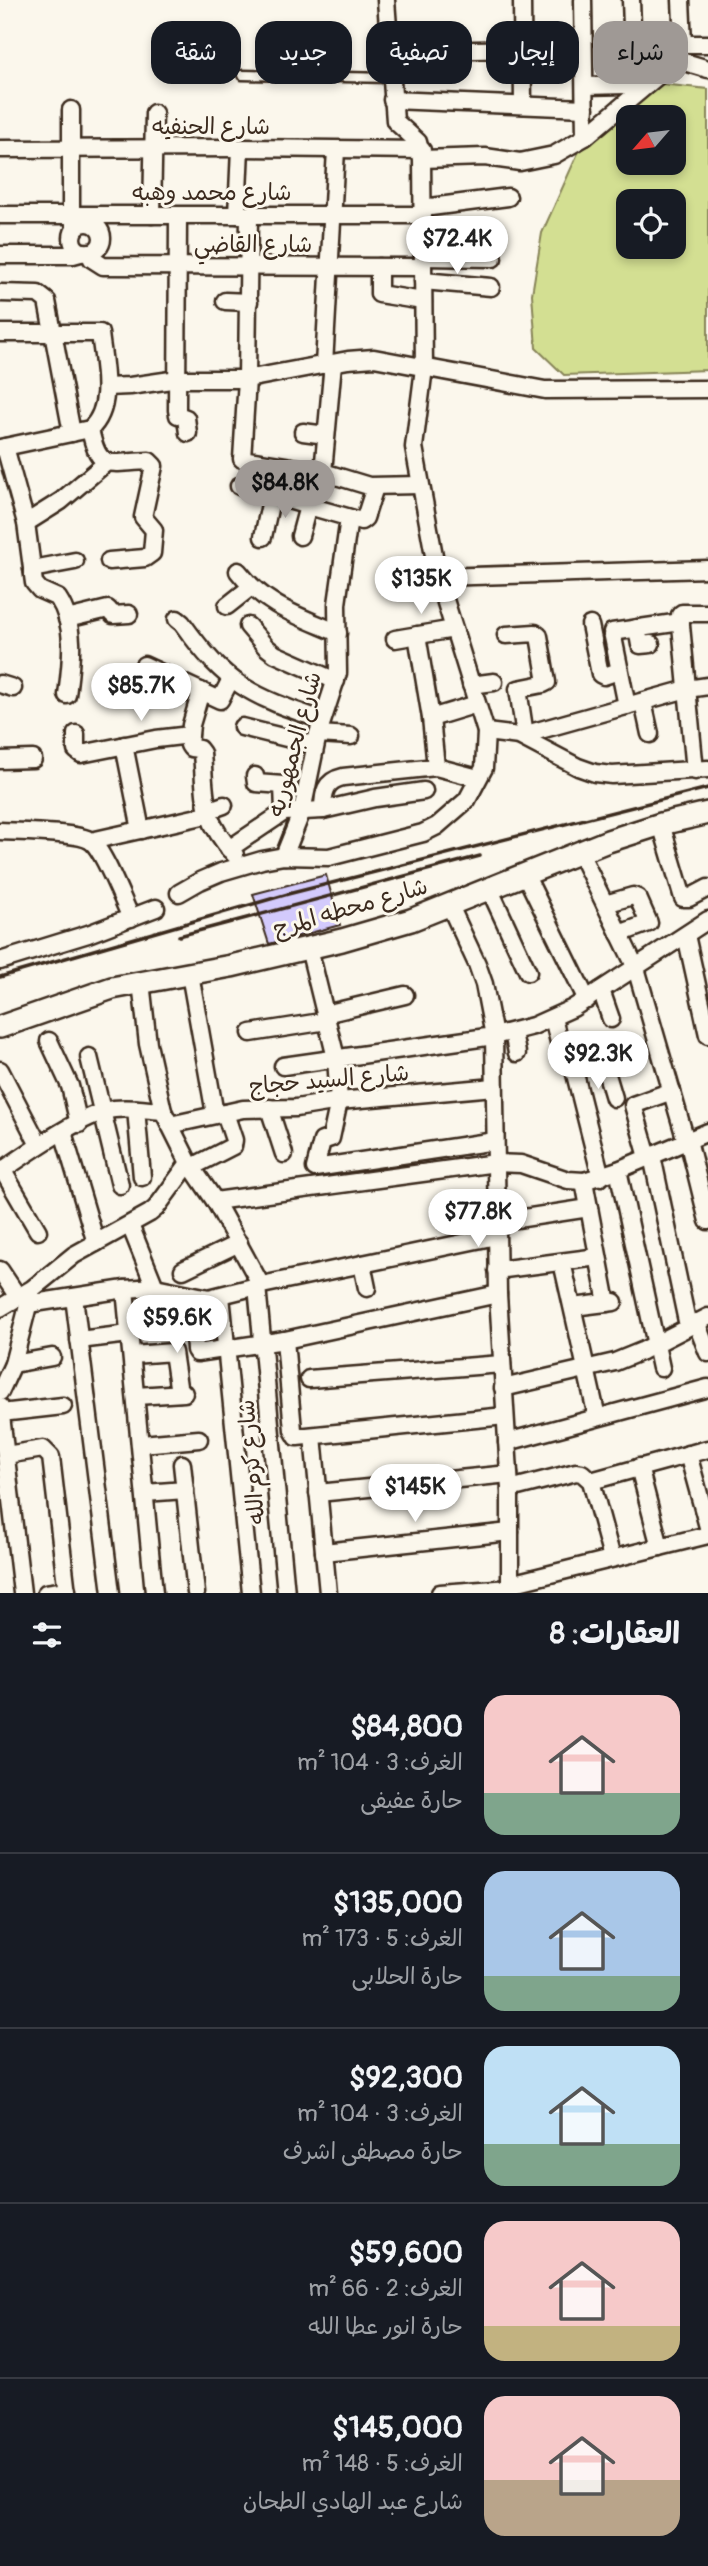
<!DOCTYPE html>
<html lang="ar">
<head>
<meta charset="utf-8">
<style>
  body { margin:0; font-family:Pangolin,"Playpen Sans Arabic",sans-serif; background:#20242c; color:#f1f3f6; direction:rtl; height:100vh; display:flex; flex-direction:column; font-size:26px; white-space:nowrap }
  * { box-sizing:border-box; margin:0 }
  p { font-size:23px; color:#9ea1a6 }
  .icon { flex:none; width:38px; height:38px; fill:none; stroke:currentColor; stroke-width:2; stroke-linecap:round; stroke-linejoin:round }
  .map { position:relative; height:1593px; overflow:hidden; direction:ltr }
  .drawer { display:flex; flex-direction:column; background:#171b24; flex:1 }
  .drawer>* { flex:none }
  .hud { position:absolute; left:21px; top:21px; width:667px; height:63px; direction:rtl; display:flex; gap:14px }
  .needle { width:46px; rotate:242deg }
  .tools { position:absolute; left:616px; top:105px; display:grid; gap:14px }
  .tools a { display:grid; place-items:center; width:70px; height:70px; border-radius:14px; background:#171b24; box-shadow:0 4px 10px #0003; font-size:35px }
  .price { position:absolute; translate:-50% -60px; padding:0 16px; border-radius:24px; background:#fff; color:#222; font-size:23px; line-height:46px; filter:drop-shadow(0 2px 4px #0008) }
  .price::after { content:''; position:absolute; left:50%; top:42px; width:21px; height:16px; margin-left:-10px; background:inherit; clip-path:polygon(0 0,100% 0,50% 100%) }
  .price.active { background:#9f9995; color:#111 }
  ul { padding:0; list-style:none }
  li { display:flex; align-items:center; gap:21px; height:175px; padding:0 28px }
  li+li { border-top:2px solid #363941 }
  li span { display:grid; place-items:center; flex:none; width:196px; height:140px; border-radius:21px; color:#555 }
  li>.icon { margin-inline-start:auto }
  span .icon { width:84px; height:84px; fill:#fffc; stroke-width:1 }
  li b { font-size:30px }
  h2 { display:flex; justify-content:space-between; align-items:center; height:84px; padding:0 28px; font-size:30px }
  .chip { padding:0 24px; border-radius:21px; background:#171b24; box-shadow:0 4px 10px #0003; font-size:24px; line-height:63px }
  .chip.active { background:#9f9995; color:#111 }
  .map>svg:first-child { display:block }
  .green { fill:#d3df92; stroke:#878458; stroke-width:2; fill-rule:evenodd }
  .building { fill:#d3cafc; stroke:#3b2a1e; stroke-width:2 }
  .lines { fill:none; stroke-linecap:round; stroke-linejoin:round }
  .service-casing { stroke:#3b2a1e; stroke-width:13 }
  .minor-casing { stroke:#3b2a1e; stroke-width:21 }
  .secondary-casing { stroke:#3b2a1e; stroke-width:26 }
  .service { stroke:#fbf7ec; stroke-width:8 }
  .minor { stroke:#fbf7ec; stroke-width:16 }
  .secondary { stroke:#fbf7ec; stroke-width:21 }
  .rail { stroke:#3b2a1e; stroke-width:3.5 }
  .labels { text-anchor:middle; stroke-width:6; stroke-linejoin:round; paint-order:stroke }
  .street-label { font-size:23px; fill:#3b2a1e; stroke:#fbf7ec }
</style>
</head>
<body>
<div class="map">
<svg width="708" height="1593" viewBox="0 0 708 1593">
  <rect width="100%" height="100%" fill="#fbf7ec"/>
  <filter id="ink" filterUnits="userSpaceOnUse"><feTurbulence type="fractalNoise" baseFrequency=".0143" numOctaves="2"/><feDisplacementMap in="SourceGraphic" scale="14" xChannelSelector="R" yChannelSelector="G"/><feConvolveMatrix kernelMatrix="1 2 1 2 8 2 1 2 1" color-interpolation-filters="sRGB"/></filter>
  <g filter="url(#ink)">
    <path class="green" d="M660,84L708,89V370L564,375L536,348L532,294L542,233L578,153ZM628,117H674V163H628ZM628,201H674V247H628Z"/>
    <polygon class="building" points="326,875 340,925 269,944 253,894"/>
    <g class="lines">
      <defs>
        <polyline id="service" points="242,75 391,78"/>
        <g id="minor">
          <polyline points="522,0 523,105"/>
          <polyline points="583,0 585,137"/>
          <polyline points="681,0 683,44"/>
          <polyline points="643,44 708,44"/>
          <polyline points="389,52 522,49"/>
          <polyline points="585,86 626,85 631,84 634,79 631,0"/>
          <polyline points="392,100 585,108"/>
          <polyline points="71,110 71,215 76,227"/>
          <polyline points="0,149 240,148 422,150"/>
          <polyline points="422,159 485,157 520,162 554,155 585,137 672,64 681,61 708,69"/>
          <polyline points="423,208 508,197"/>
          <polyline points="0,215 423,215"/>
          <polyline points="152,215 154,113"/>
          <polyline points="237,215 240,148"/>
          <polyline points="249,215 247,379 242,459 323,472 369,486 420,485"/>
          <polyline points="178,216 177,410 178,415 186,418 188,433"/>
          <circle cx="87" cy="238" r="15"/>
          <polyline points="89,252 92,259 103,266 423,267"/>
          <polyline points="0,255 73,255 84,252"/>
          <polyline points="423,257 493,258"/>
          <polyline points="379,267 379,294 423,301"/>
          <polyline points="423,281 491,287"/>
          <polyline points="0,293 38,294 47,301 72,433"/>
          <polyline points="225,301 249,302"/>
          <path d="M0,333H100C103,362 115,407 90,429L0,448"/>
          <polyline points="324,365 336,150"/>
          <polyline points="106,387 130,386 178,379 247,379 348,360 374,358 545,390 708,389"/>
          <path d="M90,429C99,473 109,462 149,461L154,466L143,517L154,530L152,553L145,558L109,561"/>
          <polyline points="303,432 326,435"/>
          <path d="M5,447L26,523L34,583L40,590L58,598C77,627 71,663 67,695"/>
          <polyline points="323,472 333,363"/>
          <polyline points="239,486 361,521 365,518 375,487"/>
          <polyline points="26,523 61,501 107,462"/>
          <polyline points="300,536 308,506"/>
          <polyline points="263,537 272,495"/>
          <polyline points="32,569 75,561"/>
          <path d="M238,571C265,606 299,616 338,633"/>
          <polyline points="438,577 708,569"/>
          <polyline points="227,606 251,587"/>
          <polyline points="67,619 108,609 113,615 129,614"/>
          <path d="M177,619L182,623C226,685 251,696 322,720"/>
          <polyline points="590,625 600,674 604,676 619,671"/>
          <polyline points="248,626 266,647 275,654 336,681"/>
          <polyline points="637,628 640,645 651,644"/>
          <polyline points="417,635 431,718 436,767"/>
          <polyline points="506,635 535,633 539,636 547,682 543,684 518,689 525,735"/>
          <polyline points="395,639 454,629"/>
          <polyline points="144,665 220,700 231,679"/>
          <polyline points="0,684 13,688"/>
          <polyline points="471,685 494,682"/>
          <path d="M201,691L191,725L189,745L191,748L199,749L202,753C206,800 201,818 235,855"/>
          <polyline points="643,702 650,734"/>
          <polyline points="627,706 612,632 681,622"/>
          <polyline points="431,718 477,704"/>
          <polyline points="242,727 315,745"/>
          <polyline points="486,732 519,736 578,767 595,773 612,775 708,769"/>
          <polyline points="76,734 76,750 81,754 156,739 190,735"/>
          <polyline points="318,734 351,736"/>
          <polyline points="519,736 687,689 708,686"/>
          <polyline points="124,745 141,830"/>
          <polyline points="0,760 33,759"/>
          <polyline points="695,771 680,615 682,613 708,613"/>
          <polyline points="255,776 256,783 283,785 284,812"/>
          <path d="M323,810C323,793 325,781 343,777L436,767L478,778"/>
          <polyline points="207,811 224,805"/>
          <polyline points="661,824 683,898 689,898 708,888"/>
          <path d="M0,831C18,832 78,832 91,841C104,851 123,901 131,918"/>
          <polyline points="91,841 207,815"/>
          <polyline points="229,849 284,812 323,810 375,798 424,791"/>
          <polyline points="579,851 636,968 686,1141"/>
          <polyline points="284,856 302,811 318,734 338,673 337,604 349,518"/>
          <polyline points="525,874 587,1000"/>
          <polyline points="490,890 528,972"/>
          <polyline points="179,893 200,881 221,872 262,860 284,856 329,857 423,833 437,826 467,800 484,768 486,732 438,577 414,447 424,368 422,159 418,142 395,121 386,0"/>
          <polyline points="605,904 633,896 638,898 649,923 619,934"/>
          <polyline points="450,906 477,964 484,984 494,1036 498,1294 510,1489 510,1593"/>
          <polyline points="686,935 708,1035"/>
          <polyline points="309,948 336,1058 339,1101 331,1138 322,1141 315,1168 495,1141"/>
          <polyline points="0,961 88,934 156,908"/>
          <polyline points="190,974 215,1114"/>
          <polyline points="141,982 148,1044 163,1111 189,1163 215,1201 261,1285"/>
          <polyline points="601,990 611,1019"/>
          <polyline points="325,1014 405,995"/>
          <polyline points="553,1018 562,1054 571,1058 601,1177"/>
          <polyline points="513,1032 517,1053"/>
          <polyline points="251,1033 327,1021"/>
          <polyline points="49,1041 70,1086 79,1124"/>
          <polyline points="569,1056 594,1048 600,1051 614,1098"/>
          <polyline points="89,1057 120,1185"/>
          <polyline points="283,1066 494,1036 533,1026 573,1008 708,920"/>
          <polyline points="0,1070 39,1145"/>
          <polyline points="269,1108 284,1154"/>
          <polyline points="136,1109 142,1177"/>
          <polyline points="170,1125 243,1109 296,1108 339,1101 494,1087"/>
          <polyline points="63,1132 96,1243"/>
          <polyline points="688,1140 708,1221"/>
          <polyline points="652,1156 688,1326"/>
          <polyline points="648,1157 633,1105 672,1091"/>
          <polyline points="192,1167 233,1146 234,1140 225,1113"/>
          <polyline points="618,1170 661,1368"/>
          <polyline points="3,1171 38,1231"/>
          <path d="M0,1172C26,1154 84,1113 114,1109C130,1107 147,1110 163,1111"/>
          <polyline points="584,1181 607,1303"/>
          <polyline points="215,1201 496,1163 521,1164 568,1180 584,1181 618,1170 708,1132"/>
          <polyline points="497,1222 589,1208"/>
          <polyline points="130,1225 155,1287 161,1324"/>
          <polyline points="562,1262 597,1417"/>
          <polyline points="362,1264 367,1288"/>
          <polyline points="0,1270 18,1297"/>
          <polyline points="183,1270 239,1243"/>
          <polyline points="497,1270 598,1257"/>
          <polyline points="257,1286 286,1593"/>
          <polyline points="125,1289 154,1593"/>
          <polyline points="192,1295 195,1350 197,1353 285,1340 498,1294"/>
          <polyline points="221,1296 251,1593"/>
          <polyline points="74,1297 111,1593"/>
          <polyline points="28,1304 125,1289 155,1287 209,1298 257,1286 496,1236"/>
          <polyline points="573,1307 614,1302"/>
          <polyline points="0,1308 32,1289 74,1255 150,1213 156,1208 189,1163"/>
          <polyline points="696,1322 708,1353"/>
          <polyline points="79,1340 129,1334"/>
          <polyline points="285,1340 293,1430 297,1437 505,1416"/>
          <polyline points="132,1355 173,1352 179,1393"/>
          <polyline points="13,1364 52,1357"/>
          <polyline points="309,1379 502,1364"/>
          <polyline points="503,1388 615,1362 642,1351 708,1317"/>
          <polyline points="0,1392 13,1364 31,1294"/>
          <polyline points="136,1396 184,1393"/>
          <polyline points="0,1407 22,1593"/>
          <polyline points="1,1413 63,1406"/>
          <polyline points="313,1436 328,1593"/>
          <polyline points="507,1442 708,1388"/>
          <polyline points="141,1444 199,1439"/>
          <polyline points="688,1454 708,1527"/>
          <polyline points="6,1455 43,1449 51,1457 67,1593"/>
          <polyline points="182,1464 196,1593"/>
          <polyline points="639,1467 660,1547"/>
          <polyline points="591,1481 708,1449"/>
          <polyline points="510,1489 576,1472 582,1473 591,1481 612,1558"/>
          <polyline points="145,1493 185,1490"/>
          <polyline points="318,1493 509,1474"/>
          <polyline points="324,1552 510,1532"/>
          <polyline points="510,1584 708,1535"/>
          <polyline points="46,1593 67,1590"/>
          <polyline points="440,1593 510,1588"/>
        </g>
        <polyline id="secondary" points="0,1027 112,988 231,966 342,940 411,920 608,841 661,824 708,813"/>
      </defs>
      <use href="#service" class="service-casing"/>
      <use href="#minor" class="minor-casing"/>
      <use href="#secondary" class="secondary-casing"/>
      <use href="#service" class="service"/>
      <use href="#minor" class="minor"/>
      <use href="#secondary" class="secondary"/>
      <g class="rail">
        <polyline points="179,936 480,856"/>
        <polyline points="0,977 288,894 708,788"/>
      </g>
    </g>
  </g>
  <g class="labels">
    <g class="street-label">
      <text x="211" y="134">شارع الحنفيه</text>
      <text x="212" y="200">شارع محمد وهبه</text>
      <text x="253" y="252">شارع القاضي</text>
      <text transform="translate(294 744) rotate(-75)" y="8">شارع الجمهوريه</text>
      <text transform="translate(350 907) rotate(-16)" y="8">شارع محطه المرج</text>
      <text transform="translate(329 1079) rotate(-5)" y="8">شارع السيد حجاج</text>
      <text transform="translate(251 1462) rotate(-95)" y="8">شارع كرم الله</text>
    </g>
  </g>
</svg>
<div class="tools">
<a><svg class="needle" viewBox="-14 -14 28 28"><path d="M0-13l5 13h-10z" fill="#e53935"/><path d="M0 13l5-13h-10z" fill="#9ea1a6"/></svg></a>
<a><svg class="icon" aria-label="locate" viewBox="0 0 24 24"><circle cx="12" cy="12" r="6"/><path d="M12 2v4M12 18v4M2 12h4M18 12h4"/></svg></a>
</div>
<b class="price" style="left:457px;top:276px">$72.4K</b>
<b class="price active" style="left:285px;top:520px">$84.8K</b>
<b class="price" style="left:421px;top:616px">$135K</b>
<b class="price" style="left:141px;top:723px">$85.7K</b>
<b class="price" style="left:598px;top:1091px">$92.3K</b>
<b class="price" style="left:478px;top:1249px">$77.8K</b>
<b class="price" style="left:177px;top:1355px">$59.6K</b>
<b class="price" style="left:415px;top:1524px">$145K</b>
<div class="hud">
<a class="chip active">شراء</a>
<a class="chip">إيجار</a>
<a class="chip">تصفية</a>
<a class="chip">جديد</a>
<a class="chip">شقة</a>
</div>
</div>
<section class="drawer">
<h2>العقارات: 8<svg class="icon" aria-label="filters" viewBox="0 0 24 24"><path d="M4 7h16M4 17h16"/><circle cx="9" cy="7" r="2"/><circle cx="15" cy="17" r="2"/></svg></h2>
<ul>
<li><span style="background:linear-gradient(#f6c9c9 70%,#7fa58c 0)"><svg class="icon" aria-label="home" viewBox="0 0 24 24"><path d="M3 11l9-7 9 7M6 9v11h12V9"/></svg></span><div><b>$84,800</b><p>الغرف: 3 · 104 m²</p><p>حارة عفيفى</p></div></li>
<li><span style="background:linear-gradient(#a9c7e8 75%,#7fa58c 0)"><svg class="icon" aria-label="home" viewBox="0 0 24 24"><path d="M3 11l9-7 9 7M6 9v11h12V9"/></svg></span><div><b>$135,000</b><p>الغرف: 5 · 173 m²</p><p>حارة الحلابى</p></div></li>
<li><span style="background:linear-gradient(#bfe0f5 70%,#7fa58c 0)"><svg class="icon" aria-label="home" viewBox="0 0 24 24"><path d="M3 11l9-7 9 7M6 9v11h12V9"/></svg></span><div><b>$92,300</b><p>الغرف: 3 · 104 m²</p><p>حارة مصطفى اشرف</p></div></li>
<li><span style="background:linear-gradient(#f6c9c9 75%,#c2b280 0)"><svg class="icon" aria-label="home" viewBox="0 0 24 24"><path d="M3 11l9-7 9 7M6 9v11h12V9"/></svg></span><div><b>$59,600</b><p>الغرف: 2 · 66 m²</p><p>حارة انور عطا الله</p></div></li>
<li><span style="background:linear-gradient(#f6c9c9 60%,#b9a48a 0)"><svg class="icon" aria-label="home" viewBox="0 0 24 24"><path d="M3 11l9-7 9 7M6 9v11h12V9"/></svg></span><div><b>$145,000</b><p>الغرف: 5 · 148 m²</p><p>شارع عبد الهادي الطحان</p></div></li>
</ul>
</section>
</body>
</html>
